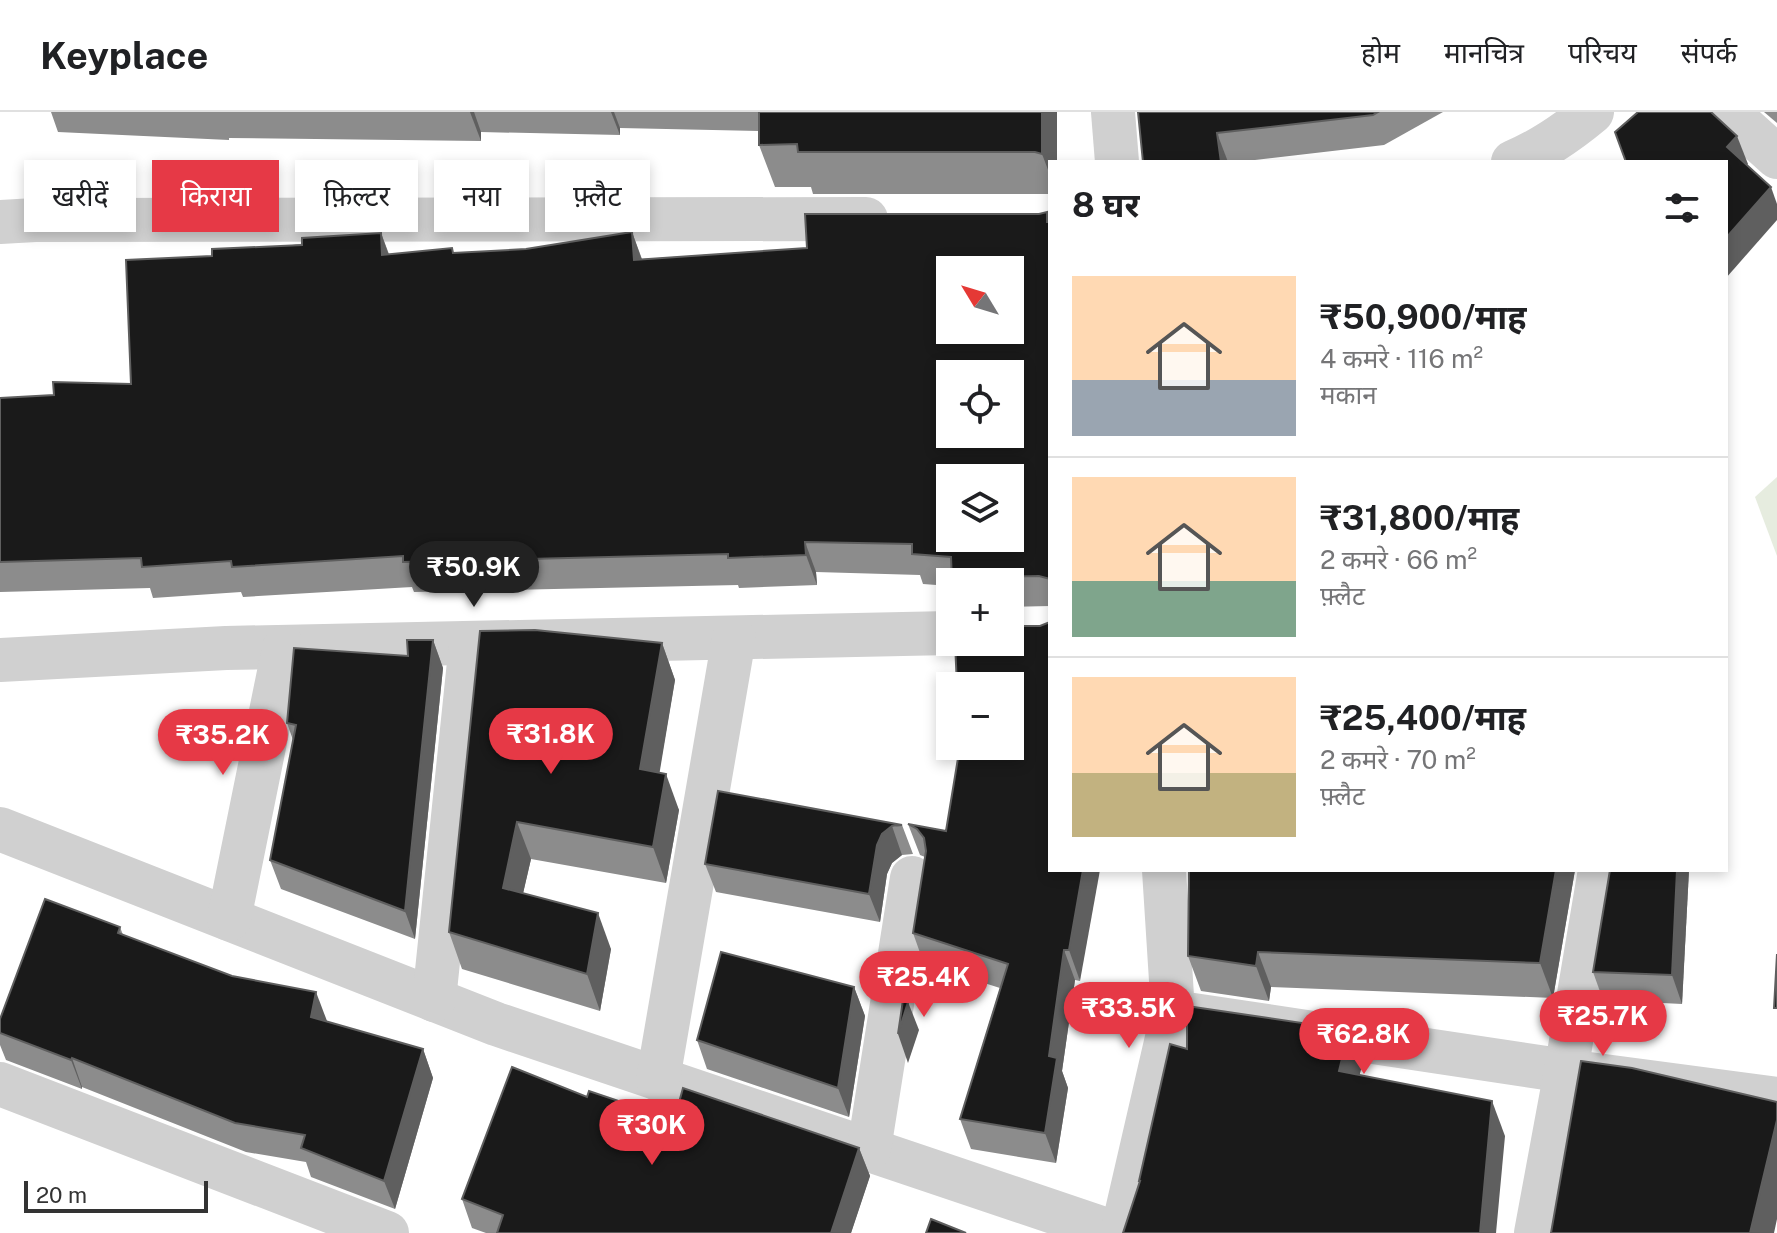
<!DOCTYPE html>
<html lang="hi">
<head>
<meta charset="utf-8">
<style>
  body { margin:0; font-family:"Public Sans","Noto Sans Devanagari",sans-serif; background:#f2f2f2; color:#202124; height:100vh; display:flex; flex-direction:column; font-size:30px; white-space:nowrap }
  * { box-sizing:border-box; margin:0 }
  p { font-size:26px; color:#757577 }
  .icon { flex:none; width:44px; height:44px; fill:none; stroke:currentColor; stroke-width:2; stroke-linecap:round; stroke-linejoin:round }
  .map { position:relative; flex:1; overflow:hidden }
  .panel { position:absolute; left:1048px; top:48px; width:680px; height:712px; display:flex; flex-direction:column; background:#fff; border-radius:0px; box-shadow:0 4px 12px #0003 }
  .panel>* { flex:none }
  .top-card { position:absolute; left:24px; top:48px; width:760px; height:72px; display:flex; gap:16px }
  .needle { width:52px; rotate:308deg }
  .fabs { position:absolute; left:936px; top:144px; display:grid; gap:16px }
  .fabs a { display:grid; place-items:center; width:88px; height:88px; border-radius:0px; background:#fff; box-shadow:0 4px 12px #0003; font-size:40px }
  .scale { position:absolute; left:24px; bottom:20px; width:184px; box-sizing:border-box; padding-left:8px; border:4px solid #333; border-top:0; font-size:22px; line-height:28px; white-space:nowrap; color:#333; -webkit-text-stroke:6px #fff; paint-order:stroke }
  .price { position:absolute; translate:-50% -68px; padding:0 18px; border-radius:28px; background:#e63946; color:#fff; font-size:26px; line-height:52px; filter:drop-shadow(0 2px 4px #0008) }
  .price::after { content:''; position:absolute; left:50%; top:48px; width:24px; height:18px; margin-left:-12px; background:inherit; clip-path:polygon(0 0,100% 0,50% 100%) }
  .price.on { background:#222; color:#fff }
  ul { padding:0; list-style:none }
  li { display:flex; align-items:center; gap:24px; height:200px; padding:0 24px }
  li+li { border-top:2px solid #e0e0e0 }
  li span { display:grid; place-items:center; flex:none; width:224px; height:160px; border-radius:0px; color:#555 }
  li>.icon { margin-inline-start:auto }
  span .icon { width:96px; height:96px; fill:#fffc; stroke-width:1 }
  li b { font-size:34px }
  h2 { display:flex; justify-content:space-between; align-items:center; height:96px; padding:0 24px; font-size:34px }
  .tag { padding:0 28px; border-radius:0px; background:#fff; box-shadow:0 4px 12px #0003; font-size:28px; line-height:72px }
  .tag.on { background:#e63946; color:#fff }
  header { display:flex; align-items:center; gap:48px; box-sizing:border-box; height:112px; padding:0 40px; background:#fff; border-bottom:2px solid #e0e0e0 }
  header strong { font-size:38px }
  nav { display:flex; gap:44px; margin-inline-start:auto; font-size:28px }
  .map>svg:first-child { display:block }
  .green { fill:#e6ecdf }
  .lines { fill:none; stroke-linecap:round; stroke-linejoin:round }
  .street { stroke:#d0d0d0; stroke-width:44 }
  .wall { fill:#8c8c8c }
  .shaded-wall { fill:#5f5f5f }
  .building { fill:#1a1a1a; stroke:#5f5f5f; stroke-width:2; fill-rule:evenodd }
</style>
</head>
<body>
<header>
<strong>Keyplace</strong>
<nav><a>होम</a><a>मानचित्र</a><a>परिचय</a><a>संपर्क</a></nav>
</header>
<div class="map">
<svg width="1777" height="1121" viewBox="0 0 1777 1121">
  <rect width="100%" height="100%" fill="#fff"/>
  <polygon class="green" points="1777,365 1777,444 1755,385"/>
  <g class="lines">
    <g class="street">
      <polyline points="1113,0 1117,50"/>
      <polyline points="1727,0 1777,45"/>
      <path d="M1513,50C1542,38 1568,20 1592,0"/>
      <polyline points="0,110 35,108 866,107"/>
      <polyline points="0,548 226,536 950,521"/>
      <polyline points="0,717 496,912 1116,1121"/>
      <polyline points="229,807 284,536"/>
      <polyline points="434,888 471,531"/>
      <polyline points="1173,900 1566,959 1777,987"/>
      <polyline points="658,967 734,526"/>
      <polyline points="0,972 387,1121"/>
      <polyline points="869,1037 912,766"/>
      <polyline points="1122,1121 1173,900 1164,758"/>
      <polyline points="1536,1121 1566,959 1600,758"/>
    </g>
  </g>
  <g class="wall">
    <polygon points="51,0 1057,0 1057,50 1050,50 1050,82 813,82 811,75 775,75 759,33 759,19 620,16 620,23 481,20 481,29 229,26 229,28 58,20"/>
    <polygon points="1138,0 1443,0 1384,33 1238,50 1143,50"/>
    <polygon points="1764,0 1777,0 1777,11"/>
    <polygon points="1050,108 1050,494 1010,495 1010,470 950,470 950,474 923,472 920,463 816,460 817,473 739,476 738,473 414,480 412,475 243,485 241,480 153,486 150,476 0,480 0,286 54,283 131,272 212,144 381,121 389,142 454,141 526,137 632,120 642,147 807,136"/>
    <polygon points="480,519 662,531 675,568 659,660 679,698 666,771 531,747 523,781 611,837 600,899 462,857 449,820"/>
    <polygon points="433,528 443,556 415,827 281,777 270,748 293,628 287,611 408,544"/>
    <polygon points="1010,530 1080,869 1075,868 1062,959 1068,976 1056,1051 971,1037 960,1007 1000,876 924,852 913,821 925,745 920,743 908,712 946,719 1010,634"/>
    <polygon points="902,713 913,742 902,743 892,751 887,762 880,810 716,780 705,752"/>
    <polygon points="1189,758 1575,758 1553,886 1271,875 1269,889 1201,879 1188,844"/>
    <polygon points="1610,758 1689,758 1682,892 1603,888 1593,860"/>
    <polygon points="120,815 123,823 326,909 423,937 433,966 395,1097 311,1065 306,1050 246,1040 82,975 82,977 6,948 0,933 0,907"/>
    <polygon points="854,875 865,904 849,1005 707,957 697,928"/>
    <polygon points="587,985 663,1004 675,1005 859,1036 870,1064 851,1121 486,1121 472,1116 462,1087"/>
  </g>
  <g class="shaded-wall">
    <polygon points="470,0 474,0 481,20 481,29"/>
    <polygon points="611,0 614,0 620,16 620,23"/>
    <polygon points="1042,0 1057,0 1057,50 1050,50 1050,63 1042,42"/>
    <polygon points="1217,21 1228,50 1221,50"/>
    <polygon points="1737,24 1748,52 1738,63 1727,35"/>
    <polygon points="1771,75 1777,92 1777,108 1726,166 1726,126"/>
    <polygon points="632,120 643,151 634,148"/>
    <polygon points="381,121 392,152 382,143"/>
    <polygon points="805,430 816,460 817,473 806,443"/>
    <polygon points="433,528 443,556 415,827 405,799"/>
    <polygon points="662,531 675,568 654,694 640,657"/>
    <polygon points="666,662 679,698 666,771 653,735"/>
    <polygon points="517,710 531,747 516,812 503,776"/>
    <polygon points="892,714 902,743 892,751 887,762 880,810 869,782 877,733 882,722"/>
    <polygon points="1083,758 1100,758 1080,869 1069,838"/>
    <polygon points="1556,758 1575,758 1553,886 1540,851"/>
    <polygon points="1677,758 1689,758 1682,892 1672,863"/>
    <polygon points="598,801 611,837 600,899 587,862"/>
    <polygon points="1064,838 1075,868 1062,959 1068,976 1056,1051 1045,1021 1049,944"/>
    <polygon points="1258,840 1271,875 1269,889 1256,854"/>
    <polygon points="854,875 865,904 849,1005 838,976"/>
    <polygon points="316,880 327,909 322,934 311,905"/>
    <polygon points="908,890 919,918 908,951 898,922"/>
    <polygon points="1349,918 1362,954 1351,995 1339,959"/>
    <polygon points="423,937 433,966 395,1097 384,1069"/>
    <polygon points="72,946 82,975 82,977 71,948"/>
    <polygon points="1492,989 1505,1024 1496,1121 1480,1121"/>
    <polygon points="1777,1008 1777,1107 1774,1121 1750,1121"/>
    <polygon points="859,1036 870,1064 851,1121 831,1121"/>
  </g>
  <g class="building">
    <polygon points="759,0 1042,0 1042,42 1035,40 798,40 797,32 759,33"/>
    <polygon points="1138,0 1378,0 1373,3 1217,21 1221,50 1143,50"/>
    <polygon points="1638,0 1711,0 1737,24 1727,35 1771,75 1726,126 1726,50 1626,50 1615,20"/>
    <path d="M1047,100V110H1050V467L1039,464L998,465L984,470H952L951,445L912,442V432L805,430L806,443L728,446V442L403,450V444L232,455L231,449L142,455L141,446L0,450V286L54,283L53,270L131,272L126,148L212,144V137L302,133V126L381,121L382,143L452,136L453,141L526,137L632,120L634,148L807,136L805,102H1039ZM950,158H1010V218H950ZM950,262H1010V322H950ZM950,366H1010V426H950Z"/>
    <polygon points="1050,510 1050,758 1083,758 1069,838 1064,838 1049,944 1057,946 1045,1021 960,1007 1008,852 913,821 926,739 924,726 917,717 908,712 946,719 960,634 1010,634 1010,574 957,574 955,530 1010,530 1010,514 1040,514"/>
    <polygon points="535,518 662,531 640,657 666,662 653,735 517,710 503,776 598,801 587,862 449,820 480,519"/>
    <polygon points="407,528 433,528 405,799 270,748 296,613 287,611 294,536 408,544"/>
    <polygon points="718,679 902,713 892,714 882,722 877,733 869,782 705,752"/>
    <polygon points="1189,758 1556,758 1540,851 1258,840 1256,854 1188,844"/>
    <polygon points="1610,758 1677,758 1672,863 1593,860"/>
    <polygon points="45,787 120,815 118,821 232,864 316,880 311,905 423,937 384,1069 301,1036 305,1023 235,1011 72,946 71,948 0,921 0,907"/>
    <polygon points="721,840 854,875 838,976 697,928"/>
    <polygon points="1777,842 1777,896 1774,896"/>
    <polygon points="903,888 908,890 898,922"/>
    <polygon points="1187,894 1349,918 1339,959 1492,989 1480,1121 1123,1121 1140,1069 1139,1069 1170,932 1187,937"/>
    <polygon points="1581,949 1632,956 1777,990 1777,1008 1750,1121 1551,1121"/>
    <polygon points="512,955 587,985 589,979 663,1004 664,1000 675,1005 683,976 859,1036 831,1121 497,1121 503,1103 462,1087"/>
    <polygon points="931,1107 966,1121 926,1121"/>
  </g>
</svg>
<div class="fabs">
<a><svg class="needle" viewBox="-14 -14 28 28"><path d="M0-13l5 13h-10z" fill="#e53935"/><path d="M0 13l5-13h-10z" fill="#757577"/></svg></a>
<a><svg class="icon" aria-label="locate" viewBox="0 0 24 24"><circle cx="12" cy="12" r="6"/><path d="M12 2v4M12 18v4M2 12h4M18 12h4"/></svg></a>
<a><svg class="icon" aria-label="layers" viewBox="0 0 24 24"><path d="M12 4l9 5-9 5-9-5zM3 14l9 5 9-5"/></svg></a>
<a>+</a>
<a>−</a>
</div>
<div class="scale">20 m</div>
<b class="price on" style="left:474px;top:497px">₹50.9K</b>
<b class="price" style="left:551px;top:664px">₹31.8K</b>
<b class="price" style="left:223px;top:665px">₹35.2K</b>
<b class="price" style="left:924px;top:907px">₹25.4K</b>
<b class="price" style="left:1129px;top:938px">₹33.5K</b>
<b class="price" style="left:1603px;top:946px">₹25.7K</b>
<b class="price" style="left:1364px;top:964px">₹62.8K</b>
<b class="price" style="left:652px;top:1055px">₹30K</b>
<div class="top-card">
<a class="tag">खरीदें</a>
<a class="tag on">किराया</a>
<a class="tag">फ़िल्टर</a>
<a class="tag">नया</a>
<a class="tag">फ़्लैट</a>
</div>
<section class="panel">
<h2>8 घर<svg class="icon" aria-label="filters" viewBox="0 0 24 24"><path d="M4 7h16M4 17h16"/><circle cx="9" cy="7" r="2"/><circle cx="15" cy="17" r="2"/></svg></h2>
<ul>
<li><span style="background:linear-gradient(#ffd9b3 65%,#9aa5b1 0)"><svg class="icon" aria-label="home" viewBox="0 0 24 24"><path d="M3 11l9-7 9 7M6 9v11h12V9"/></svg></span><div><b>₹50,900/माह</b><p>4 कमरे · 116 m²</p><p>मकान</p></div></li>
<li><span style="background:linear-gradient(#ffd9b3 65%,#7fa58c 0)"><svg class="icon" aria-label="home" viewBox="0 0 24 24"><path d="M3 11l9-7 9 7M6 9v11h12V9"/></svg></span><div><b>₹31,800/माह</b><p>2 कमरे · 66 m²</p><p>फ़्लैट</p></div></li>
<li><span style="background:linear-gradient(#ffd9b3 60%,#c2b280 0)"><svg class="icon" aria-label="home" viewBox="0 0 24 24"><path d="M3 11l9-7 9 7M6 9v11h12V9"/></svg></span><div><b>₹25,400/माह</b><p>2 कमरे · 70 m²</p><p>फ़्लैट</p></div></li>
</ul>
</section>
</div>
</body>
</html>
